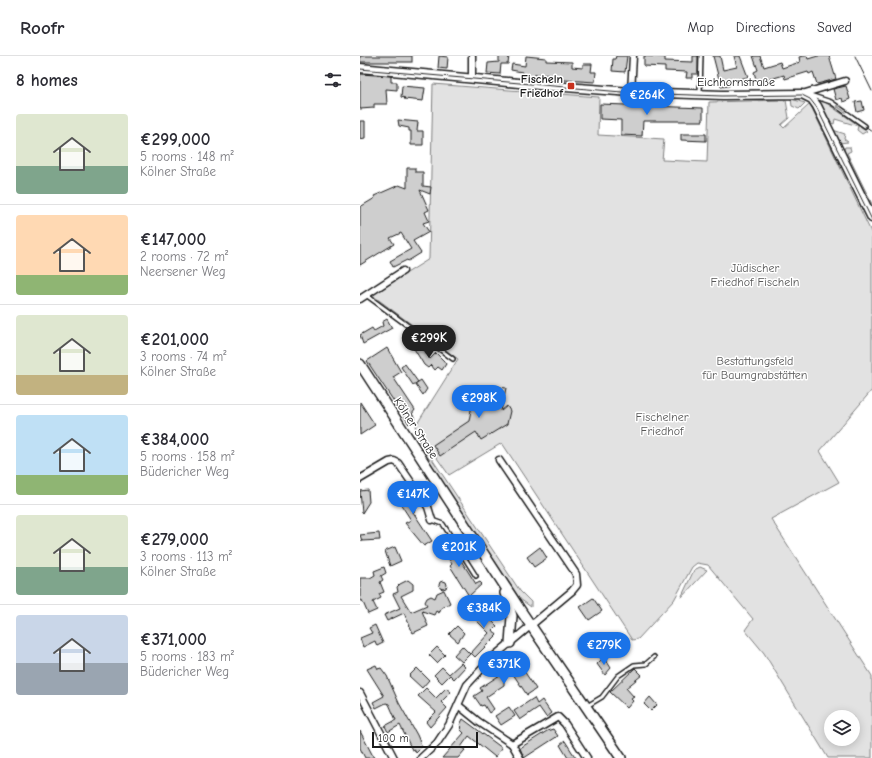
<!DOCTYPE html>
<html lang="en">
<head>
<meta charset="utf-8">
<style>
  body { margin:0; font-family:"Comic Neue",sans-serif; background:#f7f7f7; color:#2b2b33; height:100vh; display:flex; flex-direction:column; font-size:15px; white-space:nowrap }
  * { box-sizing:border-box; margin:0 }
  p { font-size:13px; color:#7c7c81 }
  .icon { flex:none; width:22px; height:22px; fill:none; stroke:currentColor; stroke-width:2; stroke-linecap:round; stroke-linejoin:round }
  .map { position:relative; flex:1; overflow:hidden }
  .drawer { display:flex; flex-direction:column; background:#fff; width:360px }
  .drawer>* { flex:none }
  .tools { position:absolute; left:464px; top:654px; display:grid; gap:8px }
  .tools a { display:grid; place-items:center; width:36px; height:36px; border-radius:50%; background:#fff; box-shadow:0 2px 10px #0003; font-size:20px }
  .scale { position:absolute; left:12px; bottom:10px; width:106px; box-sizing:border-box; padding-left:4px; border:2px solid #1c1c1c; border-top:0; font-size:11px; line-height:14px; white-space:nowrap; color:#1c1c1c; -webkit-text-stroke:3px #fff; paint-order:stroke }
  .price { position:absolute; translate:-50% -34px; padding:0 9px; border-radius:14px; background:#1a73e8; color:#fff; font-size:13px; line-height:26px; filter:drop-shadow(0 1px 2px #0008) }
  .price::after { content:''; position:absolute; left:50%; top:24px; width:12px; height:9px; margin-left:-6px; background:inherit; clip-path:polygon(0 0,100% 0,50% 100%) }
  .price.active { background:#222; color:#fff }
  ul { padding:0; list-style:none }
  li { display:flex; align-items:center; gap:12px; height:100px; padding:0 16px }
  li+li { border-top:1px solid #e1e1e2 }
  li span { display:grid; place-items:center; flex:none; width:112px; height:80px; border-radius:4px; color:#555 }
  li>.icon { margin-inline-start:auto }
  span .icon { width:48px; height:48px; fill:#fffc; stroke-width:1 }
  li b { font-size:17px }
  h2 { display:flex; justify-content:space-between; align-items:center; height:48px; padding:0 16px; font-size:17px }
  header { display:flex; align-items:center; gap:24px; box-sizing:border-box; height:56px; padding:0 20px; background:#fff; border-bottom:1px solid #e1e1e2 }
  header strong { font-size:19px }
  nav { display:flex; gap:22px; margin-inline-start:auto; font-size:14px }
  main { display:flex; flex:1; min-height:0 }
  .map>svg:first-child { display:block }
  .green { fill:#e2e2e2; stroke:#7f7f7f; fill-rule:evenodd }
  .building { fill:#cecece; stroke:#1c1c1c }
  .lines { fill:none; stroke-linecap:round; stroke-linejoin:round }
  .service-casing { stroke:#1c1c1c; stroke-width:6 }
  .minor-casing { stroke:#1c1c1c; stroke-width:9 }
  .tertiary-casing { stroke:#1c1c1c; stroke-width:11 }
  .secondary-casing { stroke:#1c1c1c; stroke-width:12 }
  .service { stroke:#fff; stroke-width:3 }
  .minor { stroke:#fff; stroke-width:6 }
  .tertiary { stroke:#fff; stroke-width:8 }
  .secondary { stroke:#fff; stroke-width:9 }
  .tram { stroke:#1c1c1c; stroke-width:1 }
  .oneway { stroke:#999 }
  .poi-dot { fill:#c8321e; stroke:#fff; stroke-width:1.5 }
  .labels { text-anchor:middle; stroke-width:3; stroke-linejoin:round; paint-order:stroke }
  .poi-label { font-size:12px; font-weight:bold; fill:#1c1c1c; stroke:#fff; text-anchor:end }
  .street-label { font-size:12px; fill:#1c1c1c; stroke:#fff }
  .park-label { font-size:12px; fill:#575757; stroke:#fff }
</style>
</head>
<body>
<header>
<strong>Roofr</strong>
<nav><a>Map</a><a>Directions</a><a>Saved</a></nav>
</header>
<main>
<section class="drawer">
<h2>8 homes<svg class="icon" aria-label="filters" viewBox="0 0 24 24"><path d="M4 7h16M4 17h16"/><circle cx="9" cy="7" r="2"/><circle cx="15" cy="17" r="2"/></svg></h2>
<ul>
<li><span style="background:linear-gradient(#dfe7d0 65%,#7fa58c 0)"><svg class="icon" aria-label="home" viewBox="0 0 24 24"><path d="M3 11l9-7 9 7M6 9v11h12V9"/></svg></span><div><b>€299,000</b><p>5 rooms · 148 m²</p><p>Kölner Straße</p></div></li>
<li><span style="background:linear-gradient(#ffd9b3 75%,#8fb573 0)"><svg class="icon" aria-label="home" viewBox="0 0 24 24"><path d="M3 11l9-7 9 7M6 9v11h12V9"/></svg></span><div><b>€147,000</b><p>2 rooms · 72 m²</p><p>Neersener Weg</p></div></li>
<li><span style="background:linear-gradient(#dfe7d0 75%,#c2b280 0)"><svg class="icon" aria-label="home" viewBox="0 0 24 24"><path d="M3 11l9-7 9 7M6 9v11h12V9"/></svg></span><div><b>€201,000</b><p>3 rooms · 74 m²</p><p>Kölner Straße</p></div></li>
<li><span style="background:linear-gradient(#bfe0f5 75%,#8fb573 0)"><svg class="icon" aria-label="home" viewBox="0 0 24 24"><path d="M3 11l9-7 9 7M6 9v11h12V9"/></svg></span><div><b>€384,000</b><p>5 rooms · 158 m²</p><p>Büdericher Weg</p></div></li>
<li><span style="background:linear-gradient(#dfe7d0 65%,#7fa58c 0)"><svg class="icon" aria-label="home" viewBox="0 0 24 24"><path d="M3 11l9-7 9 7M6 9v11h12V9"/></svg></span><div><b>€279,000</b><p>3 rooms · 113 m²</p><p>Kölner Straße</p></div></li>
<li><span style="background:linear-gradient(#c9d6e8 60%,#9aa5b1 0)"><svg class="icon" aria-label="home" viewBox="0 0 24 24"><path d="M3 11l9-7 9 7M6 9v11h12V9"/></svg></span><div><b>€371,000</b><p>5 rooms · 183 m²</p><p>Büdericher Weg</p></div></li>
</ul>
</section>
<div class="map">
<svg width="512" height="702" viewBox="0 0 512 702">
  <rect width="100%" height="100%" fill="#fff"/>
  <filter id="ink" filterUnits="userSpaceOnUse"><feTurbulence type="fractalNoise" baseFrequency=".025" numOctaves="2"/><feDisplacementMap in="SourceGraphic" scale="8" xChannelSelector="R" yChannelSelector="G"/><feConvolveMatrix kernelMatrix="1 2 1 2 8 2 1 2 1" color-interpolation-filters="sRGB"/></filter>
  <g filter="url(#ink)">
    <g class="green">
      <path d="M73,28L239,41L238,79L304,83L302,104L347,106L349,46L426,44L429,62L421,69L424,72L450,48L512,178V334L460,395L479,426L411,463L512,620V702H468L404,597L385,574L393,563L348,509L337,507L332,511L314,544L278,583L272,584L142,387L89,419L55,371L98,303L12,239L69,203ZM471,661H493V683H471Z"/>
      <polygon points="457,42 459,42 507,75 502,78 497,74 498,70 475,63 474,68 469,66"/>
      <polygon points="431,43 445,47 439,53 432,50"/>
      <polygon points="473,74 485,78 484,83 488,86 479,87"/>
      <polygon points="485,91 490,91 491,95 487,97 512,148 512,155 483,96"/>
      <polygon points="50,378 58,382 160,535 171,546 171,551 160,543"/>
      <polygon points="340,511 347,514 321,542 334,514"/>
    </g>
    <g class="building">
      <rect x="0" y="0" width="52" height="6"/>
      <polygon points="79,0 88,1 87,13 78,12"/>
      <polygon points="139,0 149,0 148,8 141,8 140,18 127,17 128,7 139,6"/>
      <polygon points="166,0 186,2 186,5 212,6 212,11 223,12 223,8 232,8 231,16 236,16 235,26 189,23 189,19 175,18 175,22 162,21 162,16 151,14 152,8 165,10"/>
      <polygon points="256,0 267,0 265,16 252,15 253,3 255,3"/>
      <polygon points="284,0 305,1 305,5 333,6 333,0 338,0 338,18 332,18 332,22 326,22 327,16 305,15 305,11 284,10"/>
      <polygon points="353,0 360,0 363,14 377,11 374,0 380,0 388,21 368,26 369,30 361,31"/>
      <polygon points="393,0 400,0 404,11 420,6 422,12 440,6 439,1 443,0 447,0 448,3 458,0 469,0 476,23 457,28 453,16 449,18 448,16 425,23 424,19 397,27 394,16 398,14"/>
      <polygon points="0,18 31,20 31,26 37,26 37,34 26,33 27,48 14,48 14,52 0,53"/>
      <polygon points="42,30 65,32 63,45 44,43 45,42 41,41"/>
      <polygon points="486,30 490,43 483,46 482,42 476,44 473,33"/>
      <polygon points="502,45 504,54 497,56 495,46"/>
      <polygon points="240,48 343,52 343,65 283,65 282,80 261,79 261,64 240,63"/>
      <polygon points="38,64 58,66 57,75 63,75 63,89 51,89 51,75 49,75 49,72 39,70"/>
      <polygon points="0,65 5,65 5,82 0,83"/>
      <polygon points="321,78 346,78 346,85 321,84"/>
      <polygon points="47,112 55,112 55,116 63,116 63,130 71,131 70,138 60,134 69,154 65,156 69,165 63,167 69,176 53,185 61,197 48,205 47,204 33,211 30,205 51,193 41,177 30,182 34,188 0,209 0,151 15,142 14,140 39,129 47,132"/>
      <polygon points="27,263 32,272 3,288 0,279 12,272 14,275 23,270 22,266"/>
      <polygon points="59,287 70,303 76,297 84,305 86,308 82,314 78,311 75,314 71,309 68,312 64,309 53,291"/>
      <polygon points="27,292 41,316 33,321 55,354 52,358 56,363 49,368 7,305"/>
      <polygon points="45,308 58,326 53,329 41,311"/>
      <polygon points="61,324 67,333 63,339 55,328"/>
      <polygon points="133,330 146,332 141,355 147,350 150,355 147,368 121,384 116,376 80,400 73,389 109,365 113,343"/>
      <polygon points="0,346 15,369 0,379"/>
      <polygon points="42,429 44,432 47,430 59,449 54,453 55,455 53,456 72,485 64,490 45,467 51,464 40,447 43,445 35,433"/>
      <polygon points="8,434 9,446 2,457 0,435"/>
      <polygon points="19,477 20,484 2,485 0,479"/>
      <polygon points="86,481 116,528 120,526 122,528 109,540 90,510 92,508 78,486"/>
      <polygon points="35,491 41,505 30,510 25,495"/>
      <polygon points="180,491 187,502 174,511 167,501"/>
      <polygon points="24,511 26,517 21,520 23,524 20,526 24,536 19,538 21,542 13,546 17,554 8,558 2,544 0,545 0,522 10,522 15,519 14,515"/>
      <polygon points="48,524 53,528 53,534 41,540 51,556 67,549 65,546 67,542 71,540 75,542 77,537 84,534 90,547 81,552 79,557 76,555 74,559 62,555 68,570 53,577 44,557 27,565 24,559 40,552 33,538 38,536 37,531 40,528"/>
      <circle cx="83" cy="529" r="4"/>
      <polygon points="233,542 242,555 229,564 220,551"/>
      <polygon points="117,550 137,570 133,574 137,579 115,601 111,597 129,577 109,557"/>
      <polygon points="15,569 23,587 17,590 15,585 3,591 0,582 12,577 9,572"/>
      <polygon points="97,570 104,577 98,586 89,578"/>
      <polygon points="102,590 110,598 102,606 94,599"/>
      <polygon points="77,591 85,599 77,607 69,599"/>
      <polygon points="244,601 251,612 245,619 237,608"/>
      <polygon points="101,607 105,611 94,623 90,619 82,627 74,619 82,611 89,618"/>
      <polygon points="152,607 155,613 160,609 176,633 167,639 151,615 144,620 144,629 126,641 134,653 129,657 124,649 121,650 114,640 122,635 120,632 140,619 138,616"/>
      <polygon points="16,609 18,613 21,612 27,620 39,647 57,679 62,691 56,697 54,693 52,694 40,669 28,676 25,670 36,664 29,648 26,647 16,652 13,646 24,640 7,613"/>
      <polygon points="57,612 69,624 62,632 49,620"/>
      <polygon points="275,612 282,619 266,632 274,641 271,643 273,645 267,652 250,636"/>
      <polygon points="66,632 76,642 86,632 91,636 81,646 87,652 70,671 66,666 76,656 58,640"/>
      <polygon points="290,641 297,649 291,655 284,648"/>
      <polygon points="174,642 177,648 182,644 191,657 186,661 179,651 160,664 154,655"/>
      <polygon points="149,651 155,660 141,669 135,660"/>
      <polygon points="103,663 142,692 135,701 109,680 101,691 105,694 98,702 82,702 104,677 100,673 102,671 100,669"/>
      <polygon points="193,673 198,680 164,702 160,692 187,675"/>
      <polygon points="0,675 14,702 5,702 0,692"/>
      <polygon points="205,685 212,696 216,702 208,702 200,689"/>
    </g>
    <g class="lines">
      <defs>
        <g id="service">
          <polyline points="340,37 341,0"/>
          <polyline points="450,39 471,46 505,70"/>
          <polyline points="6,239 93,303"/>
          <polyline points="72,464 83,468 116,520"/>
          <polyline points="227,650 242,641 258,620 274,609 286,608 294,601"/>
        </g>
        <g id="minor">
          <polyline points="112,22 112,0"/>
          <polyline points="271,36 273,0"/>
          <polyline points="442,38 485,25"/>
          <polyline points="0,243 43,215"/>
          <polyline points="0,423 29,406 34,405 38,407 68,451 72,464"/>
          <polyline points="0,637 34,702"/>
          <polyline points="98,649 119,666 152,688 198,661 205,668 227,702"/>
          <polyline points="152,688 160,702"/>
          <polyline points="61,702 77,687 89,669 107,629 132,602 212,535 217,529 216,518 139,404"/>
        </g>
        <polyline id="tertiary" points="0,12 179,29 271,36 363,39 442,38 452,43 457,50 512,162"/>
        <g id="secondary">
          <polyline points="0,308 163,558 261,702"/>
          <polyline points="145,537 152,560 150,587"/>
        </g>
      </defs>
      <use href="#service" class="service-casing"/>
      <use href="#minor" class="minor-casing"/>
      <use href="#tertiary" class="tertiary-casing"/>
      <use href="#secondary" class="secondary-casing"/>
      <use href="#service" class="service"/>
      <use href="#minor" class="minor"/>
      <use href="#tertiary" class="tertiary"/>
      <use href="#secondary" class="secondary"/>
      <g class="tram">
        <polyline points="495,0 512,35"/>
        <polyline points="0,13 273,37 362,40 442,39 450,43 457,52 512,164"/>
        <polyline points="505,70 512,75"/>
      </g>
    </g>
    <defs><path id="oneway-shaft" d="M-6 0H5M1.5-3L5.5 0L1.5 3" fill="none" stroke-width="1.6" stroke-linecap="round" stroke-linejoin="round"/></defs>
    <use class="oneway" href="#oneway-shaft" transform="translate(481 53) rotate(-145)"/>
  </g>
  <rect class="poi-dot" x="207" y="26" width="8" height="8" rx="2"/>
  <g class="labels">
    <g class="poi-label">
      <text x="203" y="27">Fischeln<tspan x="203" dy="14">Friedhof</tspan></text>
    </g>
    <g class="street-label">
      <text x="376" y="30">Eichhornstraße</text>
      <text transform="translate(56 372) rotate(57)" y="4">Kölner Straße</text>
    </g>
    <g class="park-label">
      <text x="395" y="216">Jüdischer<tspan x="395" dy="14">Friedhof Fischeln</tspan></text>
      <text x="395" y="309">Bestattungsfeld<tspan x="395" dy="14">für Baumgrabstätten</tspan></text>
      <text x="302" y="365">Fischelner<tspan x="302" dy="14">Friedhof</tspan></text>
    </g>
  </g>
</svg>
<div class="tools">
<a><svg class="icon" aria-label="layers" viewBox="0 0 24 24"><path d="M12 4l9 5-9 5-9-5zM3 14l9 5 9-5"/></svg></a>
</div>
<div class="scale">100 m</div>
<b class="price" style="left:287px;top:60px">€264K</b>
<b class="price active" style="left:69px;top:303px">€299K</b>
<b class="price" style="left:119px;top:363px">€298K</b>
<b class="price" style="left:53px;top:459px">€147K</b>
<b class="price" style="left:99px;top:512px">€201K</b>
<b class="price" style="left:124px;top:573px">€384K</b>
<b class="price" style="left:244px;top:610px">€279K</b>
<b class="price" style="left:144px;top:629px">€371K</b>
</div>
</main>
</body>
</html>
